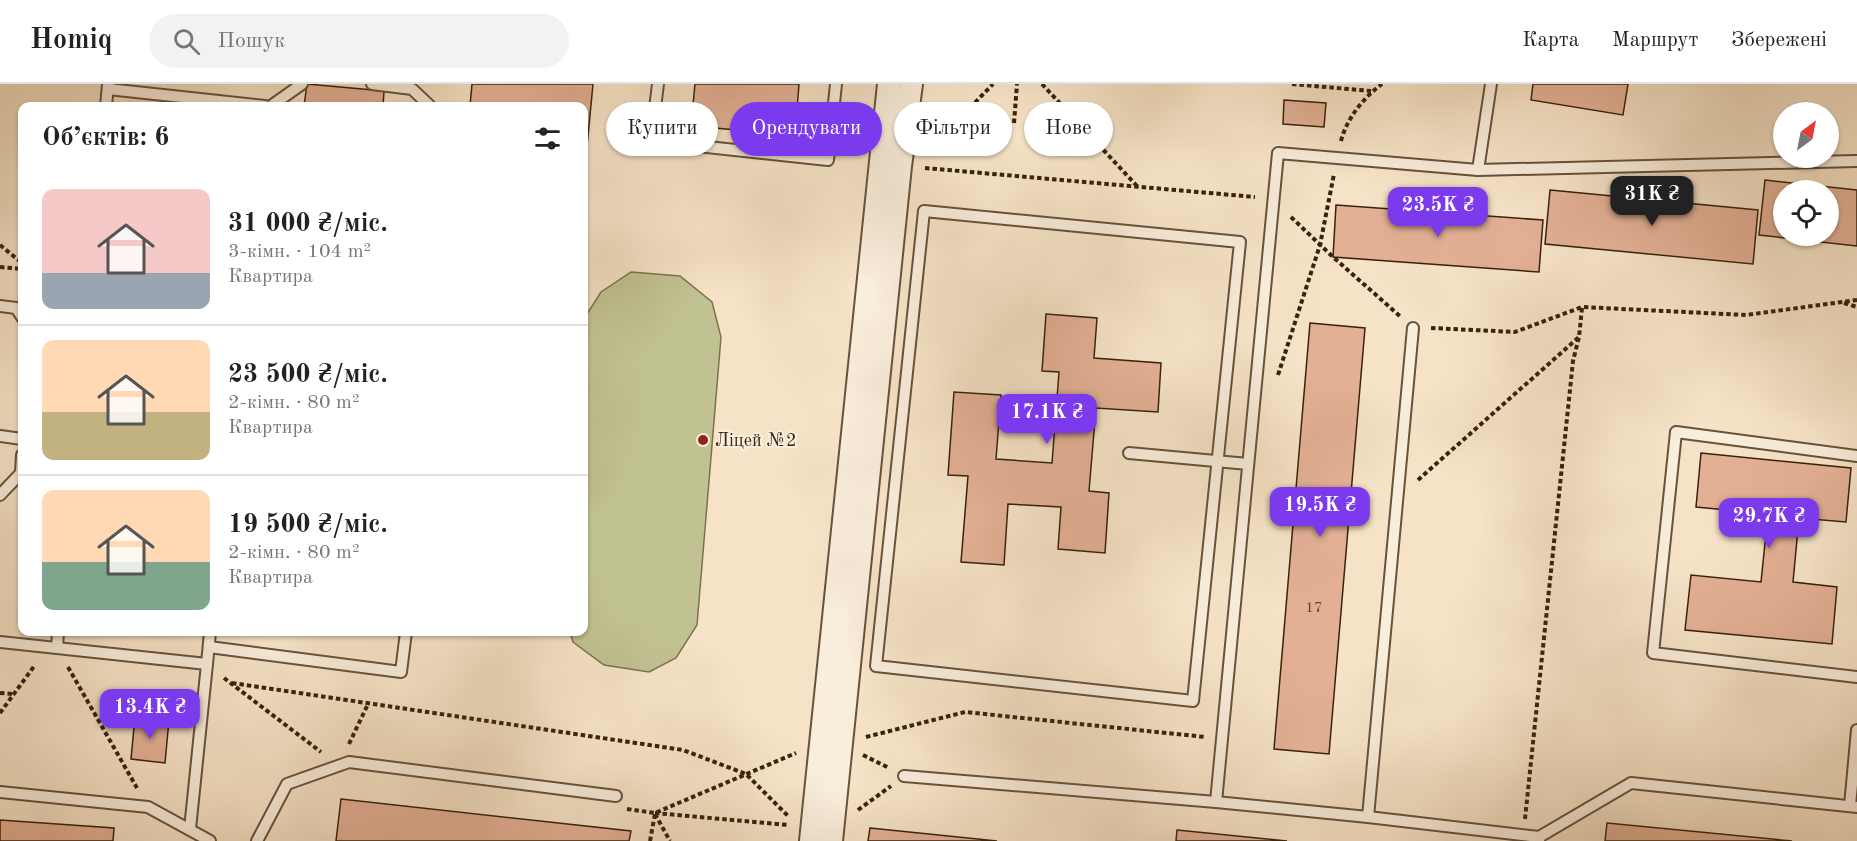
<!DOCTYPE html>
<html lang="uk">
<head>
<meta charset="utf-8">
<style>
  body { margin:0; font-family:"Old Standard TT",serif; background:#f2f2f2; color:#222; height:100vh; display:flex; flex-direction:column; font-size:22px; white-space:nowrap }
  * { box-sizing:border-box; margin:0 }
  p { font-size:20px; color:#767676 }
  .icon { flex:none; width:33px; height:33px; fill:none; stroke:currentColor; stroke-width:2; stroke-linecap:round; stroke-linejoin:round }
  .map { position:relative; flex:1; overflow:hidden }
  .details { position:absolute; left:18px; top:18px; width:570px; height:534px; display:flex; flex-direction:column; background:#fff; border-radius:12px; box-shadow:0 2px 4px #0004 }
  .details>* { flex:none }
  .guide { position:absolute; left:606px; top:18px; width:570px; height:54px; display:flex; gap:12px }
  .needle { width:39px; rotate:32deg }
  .tools { position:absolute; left:1773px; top:18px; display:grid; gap:12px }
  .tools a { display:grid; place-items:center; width:66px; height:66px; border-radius:50%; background:#fff; box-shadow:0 2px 4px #0004; font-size:30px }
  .price { position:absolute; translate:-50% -51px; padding:0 14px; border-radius:12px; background:#7c3aed; color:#fff; font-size:20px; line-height:39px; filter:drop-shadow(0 2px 3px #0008) }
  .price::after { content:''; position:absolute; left:50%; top:36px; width:18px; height:14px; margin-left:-9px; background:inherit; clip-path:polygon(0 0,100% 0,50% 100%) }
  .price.selected { background:#222; color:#fff }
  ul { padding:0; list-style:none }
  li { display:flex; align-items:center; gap:18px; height:150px; padding:0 24px }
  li+li { border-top:2px solid #e0e0e0 }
  li span { display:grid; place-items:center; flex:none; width:168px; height:120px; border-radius:12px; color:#555 }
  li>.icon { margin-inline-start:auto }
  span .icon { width:72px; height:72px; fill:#fffc; stroke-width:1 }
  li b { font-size:26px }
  h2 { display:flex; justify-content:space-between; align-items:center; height:72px; padding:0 24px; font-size:26px }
  .tag { padding:0 21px; border-radius:27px; background:#fff; box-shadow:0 2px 4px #0004; font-size:21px; line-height:54px }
  .tag.selected { background:#7c3aed; color:#fff }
  header { display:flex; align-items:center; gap:36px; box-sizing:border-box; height:84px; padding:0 30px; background:#fff; border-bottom:2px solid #e0e0e0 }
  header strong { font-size:28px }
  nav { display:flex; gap:33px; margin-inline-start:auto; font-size:21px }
  .search { width:420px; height:54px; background:#f2f2f2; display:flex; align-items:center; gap:15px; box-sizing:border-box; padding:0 21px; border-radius:33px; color:#767676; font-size:22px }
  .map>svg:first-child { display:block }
  .green { fill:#c1c292; stroke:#7c7250; stroke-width:1.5 }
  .building { fill:#e3b095; stroke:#37220d; stroke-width:1.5; fill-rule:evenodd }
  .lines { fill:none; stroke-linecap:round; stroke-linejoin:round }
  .lane-casing { stroke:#67523c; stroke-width:14 }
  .street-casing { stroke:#67523c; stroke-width:26 }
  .path { stroke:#37220d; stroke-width:4; stroke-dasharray:4.5 3; stroke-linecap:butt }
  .lane { stroke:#f9eddb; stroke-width:10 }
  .street { stroke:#f9eddb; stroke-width:22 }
  .poi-dot { fill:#8f2418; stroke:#f9eddb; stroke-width:2 }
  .labels { text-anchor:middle; stroke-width:4.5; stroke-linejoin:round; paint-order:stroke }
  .number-label { font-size:15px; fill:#62462f }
  .poi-label { font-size:18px; fill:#37220d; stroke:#f9eddb; text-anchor:start }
</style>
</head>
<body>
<header>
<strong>Homiq</strong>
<div class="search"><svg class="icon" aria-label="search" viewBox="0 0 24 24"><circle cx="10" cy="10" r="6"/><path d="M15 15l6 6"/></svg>Пошук</div>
<nav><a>Карта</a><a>Маршрут</a><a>Збережені</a></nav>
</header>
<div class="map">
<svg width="1857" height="757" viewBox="0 0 1857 757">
  <rect width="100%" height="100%" fill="#f6e3c7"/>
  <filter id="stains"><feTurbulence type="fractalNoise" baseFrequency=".00333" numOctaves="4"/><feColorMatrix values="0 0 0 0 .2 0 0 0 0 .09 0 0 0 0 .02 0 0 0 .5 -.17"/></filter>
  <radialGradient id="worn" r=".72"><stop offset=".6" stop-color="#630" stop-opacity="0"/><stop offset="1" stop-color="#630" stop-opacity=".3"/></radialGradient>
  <polygon class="green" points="631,188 680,192 712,218 721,253 697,541 676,574 649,588 604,581 573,558 570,548 584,548 584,274 587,230 601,208"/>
  <g class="building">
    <polygon points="307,0 384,7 383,22 304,22"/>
    <polygon points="472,0 593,0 584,94 584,22 470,22"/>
    <polygon points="695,0 799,0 795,51 691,42"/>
    <polygon points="1533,0 1628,0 1623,31 1531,16"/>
    <polygon points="1284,16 1326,19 1324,43 1283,40"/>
    <path d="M1765,96L1857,106V162L1759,151ZM1784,106H1828V152H1784Z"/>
    <polygon points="1550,106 1758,126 1753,180 1545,160"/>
    <polygon points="1336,121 1543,136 1539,188 1333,173"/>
    <polygon points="1046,230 1097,234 1094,274 1161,279 1158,328 1096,324 1089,407 1109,409 1105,469 1058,465 1061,423 1008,420 1004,481 961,478 968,392 948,391 954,308 1001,311 996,375 1052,379 1059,288 1042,287"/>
    <polygon points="1310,239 1365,244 1329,670 1274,665"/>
    <polygon points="1701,369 1851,384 1846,438 1799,434 1793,498 1837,503 1832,560 1685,546 1691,491 1761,498 1768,430 1696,423"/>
    <polygon points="135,633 169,636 165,679 131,675"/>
    <polygon points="341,715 631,747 629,757 336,757"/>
    <polygon points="0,736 114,744 113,757 0,757"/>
    <polygon points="1607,739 1792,757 1605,757"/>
    <polygon points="870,744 997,757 868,757"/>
    <polygon points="1177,746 1287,757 1176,757"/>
  </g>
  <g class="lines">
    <defs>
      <g id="lane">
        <polyline points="372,0 412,5 430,22"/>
        <polyline points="658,0 651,57 828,76 836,0"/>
        <polyline points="108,5 265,22"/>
        <polyline points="106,22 108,0"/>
        <polyline points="271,22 302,0"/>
        <polyline points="1478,86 1491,0"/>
        <polygon points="924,127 1240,158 1193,617 876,582"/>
        <polyline points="0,222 16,224 22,233"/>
        <polyline points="1413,244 1368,733 1216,718 1278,69 1478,86 1857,77"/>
        <polyline points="0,352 22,355"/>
        <polyline points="1129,369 1248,380"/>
        <polyline points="1857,372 1676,348 1653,569 1857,593"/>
        <polyline points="0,411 21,389 22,371"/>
        <polyline points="0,558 207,580 190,745"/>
        <polyline points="209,563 401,588 406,548"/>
        <polyline points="57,564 58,548"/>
        <polyline points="207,580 210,548"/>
        <polyline points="904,692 1216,718"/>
        <polyline points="0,708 148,723 210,757"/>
        <polyline points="1850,722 1857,646"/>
        <polyline points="1368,733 1539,753 1539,757"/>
        <polyline points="1539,753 1631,699 1857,723"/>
        <polyline points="257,757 287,700 349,678 616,712"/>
      </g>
      <g id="street">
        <polyline points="811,757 889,0"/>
        <polyline points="831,757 900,82 911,0"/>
      </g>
    </defs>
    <use href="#lane" class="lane-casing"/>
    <use href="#street" class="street-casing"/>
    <g class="path">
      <polyline points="1042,0 1137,102"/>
      <polyline points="1292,0 1371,7"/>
      <polyline points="1014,39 1017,0"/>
      <path d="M1341,57C1347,34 1363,14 1382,0"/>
      <polyline points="928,67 993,0"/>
      <polyline points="925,84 1255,113"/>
      <polyline points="1291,133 1333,173 1401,233"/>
      <polyline points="0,161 22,179"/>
      <polyline points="0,183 22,185"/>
      <polyline points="1844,219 1857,223"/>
      <polyline points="1431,244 1515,248 1582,223 1746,231 1857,216"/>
      <polyline points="1278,291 1320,161 1334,90"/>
      <polyline points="1418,396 1579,253 1582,224"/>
      <polyline points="68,583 137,704"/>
      <polyline points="224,594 321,668"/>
      <polyline points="232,599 683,666 746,690 789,733"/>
      <polyline points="0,609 13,610"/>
      <polyline points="0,629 35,581"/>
      <polyline points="866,653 965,628 1205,653"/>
      <polyline points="349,660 368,620"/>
      <polyline points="863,671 889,684"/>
      <polyline points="627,725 655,729 796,669"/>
      <polyline points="858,726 891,702"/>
      <polyline points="655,729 788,741"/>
      <polyline points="655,730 670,757"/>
      <polyline points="1525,735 1573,277 1579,253"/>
      <polyline points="650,757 655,730"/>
    </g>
    <use href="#lane" class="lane"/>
    <use href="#street" class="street"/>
  </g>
  <circle class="poi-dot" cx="703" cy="356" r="6"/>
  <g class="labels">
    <g class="number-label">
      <text x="1314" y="528">17</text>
    </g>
    <g class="poi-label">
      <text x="715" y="362">Ліцей №2</text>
    </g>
  </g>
  <rect width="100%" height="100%" filter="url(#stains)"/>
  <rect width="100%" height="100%" fill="url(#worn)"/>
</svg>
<div class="tools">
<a><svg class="needle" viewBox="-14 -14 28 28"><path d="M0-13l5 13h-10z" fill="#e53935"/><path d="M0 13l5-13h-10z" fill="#767676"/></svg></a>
<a><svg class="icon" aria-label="locate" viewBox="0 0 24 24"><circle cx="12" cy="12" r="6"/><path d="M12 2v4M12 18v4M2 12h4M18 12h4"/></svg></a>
</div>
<b class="price selected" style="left:1652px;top:143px">31K ₴</b>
<b class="price" style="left:1438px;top:154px">23.5K ₴</b>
<b class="price" style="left:1047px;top:361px">17.1K ₴</b>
<b class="price" style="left:1320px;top:454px">19.5K ₴</b>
<b class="price" style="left:1769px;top:465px">29.7K ₴</b>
<b class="price" style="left:150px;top:656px">13.4K ₴</b>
<div class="guide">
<a class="tag">Купити</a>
<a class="tag selected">Орендувати</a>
<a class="tag">Фільтри</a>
<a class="tag">Нове</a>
</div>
<section class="details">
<h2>Об’єктів: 6<svg class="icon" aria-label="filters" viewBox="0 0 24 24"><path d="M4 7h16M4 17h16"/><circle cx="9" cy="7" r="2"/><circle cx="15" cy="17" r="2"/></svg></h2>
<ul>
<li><span style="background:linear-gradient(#f6c9c9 70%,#9aa5b1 0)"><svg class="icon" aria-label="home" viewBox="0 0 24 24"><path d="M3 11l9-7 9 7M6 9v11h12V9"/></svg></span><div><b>31 000 ₴/міс.</b><p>3-кімн. · 104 m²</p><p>Квартира</p></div></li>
<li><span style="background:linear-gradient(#ffd9b3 60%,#c2b280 0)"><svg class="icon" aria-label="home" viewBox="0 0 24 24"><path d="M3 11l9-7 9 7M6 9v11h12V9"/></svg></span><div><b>23 500 ₴/міс.</b><p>2-кімн. · 80 m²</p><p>Квартира</p></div></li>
<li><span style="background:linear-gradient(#ffd9b3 60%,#7fa58c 0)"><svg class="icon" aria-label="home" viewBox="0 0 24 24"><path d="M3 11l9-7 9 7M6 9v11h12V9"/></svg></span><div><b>19 500 ₴/міс.</b><p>2-кімн. · 80 m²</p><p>Квартира</p></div></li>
</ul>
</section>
</div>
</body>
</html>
